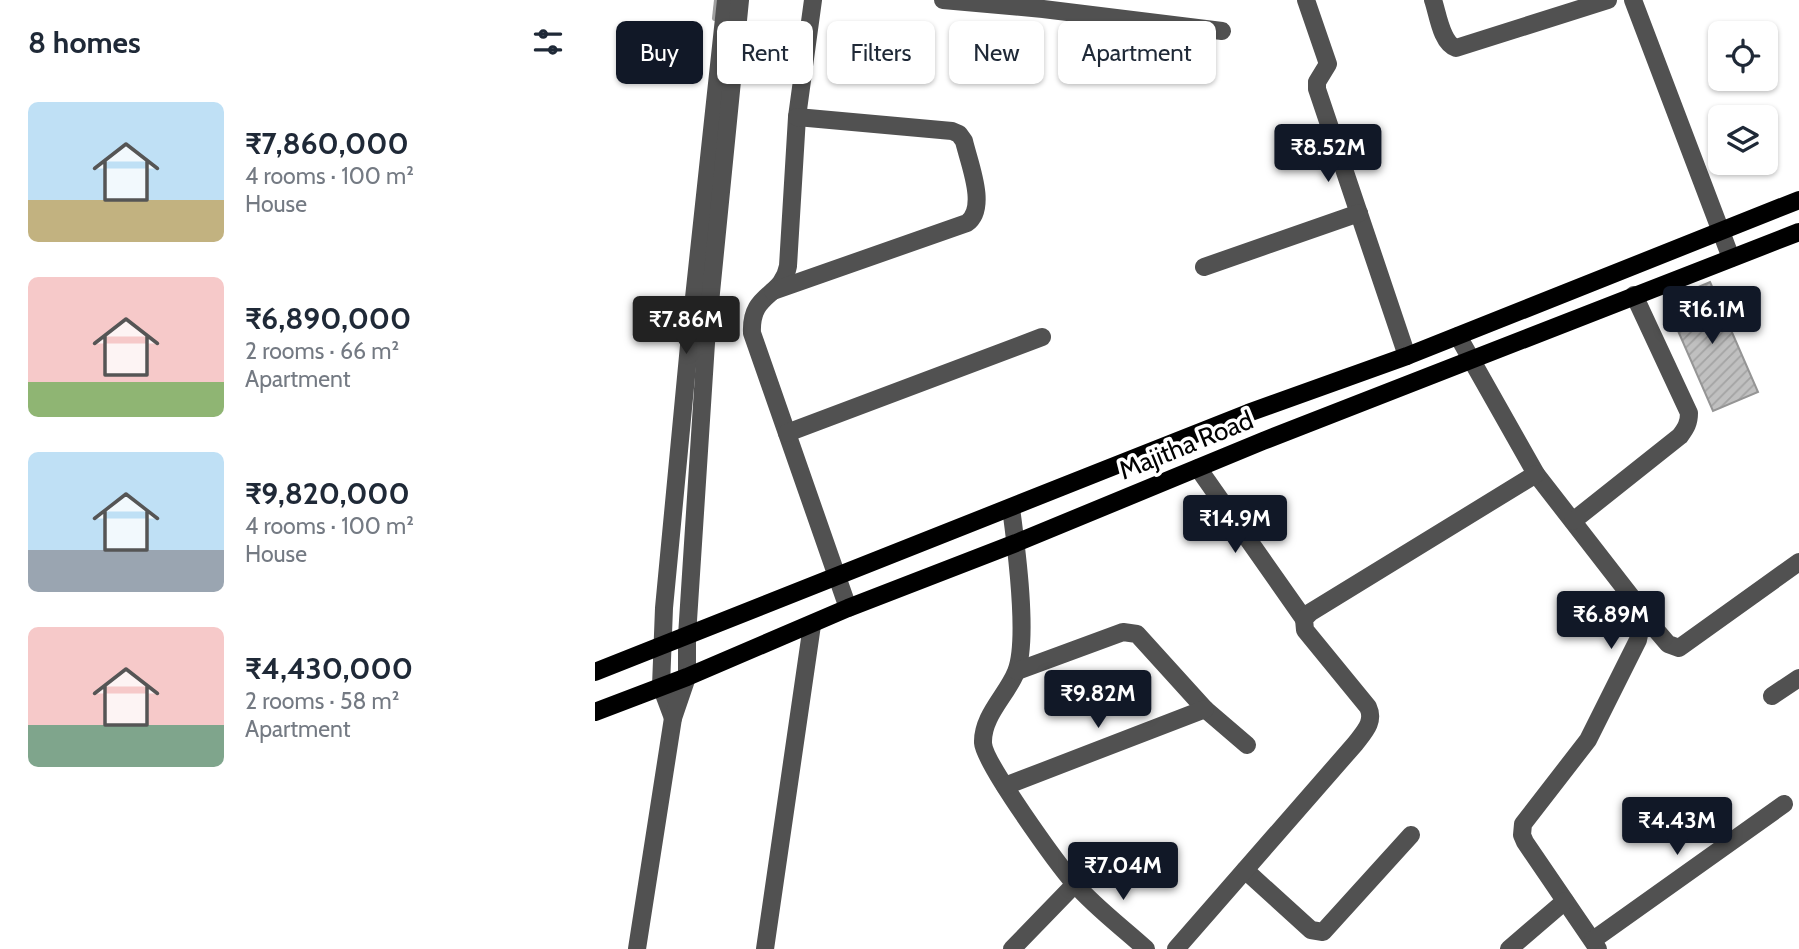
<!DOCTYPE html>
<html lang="en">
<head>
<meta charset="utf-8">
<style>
  body { margin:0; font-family:Cabin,sans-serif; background:#f2f2f3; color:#1f2937; height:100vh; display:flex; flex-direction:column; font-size:26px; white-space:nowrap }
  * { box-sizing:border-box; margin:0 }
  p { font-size:23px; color:#747a83 }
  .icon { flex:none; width:38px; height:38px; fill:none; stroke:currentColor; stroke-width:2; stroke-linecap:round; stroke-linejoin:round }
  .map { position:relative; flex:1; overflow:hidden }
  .sheet { display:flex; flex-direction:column; background:#fff; width:595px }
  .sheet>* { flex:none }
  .banner { position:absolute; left:21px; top:21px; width:665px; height:63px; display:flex; gap:14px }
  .fabs { position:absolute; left:1113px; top:21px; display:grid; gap:14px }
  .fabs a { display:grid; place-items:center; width:70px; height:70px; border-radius:10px; background:#fff; box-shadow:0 2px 5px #0004; font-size:35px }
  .price { position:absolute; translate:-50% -60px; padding:0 16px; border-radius:7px; background:#111827; color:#fff; font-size:23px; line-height:46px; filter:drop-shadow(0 2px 4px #0008) }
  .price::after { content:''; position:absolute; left:50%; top:42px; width:21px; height:16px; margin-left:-10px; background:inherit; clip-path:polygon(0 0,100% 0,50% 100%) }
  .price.active { background:#222; color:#fff }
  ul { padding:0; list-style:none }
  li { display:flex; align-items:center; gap:21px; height:175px; padding:0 28px }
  li span { display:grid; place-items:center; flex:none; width:196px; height:140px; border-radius:10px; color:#555 }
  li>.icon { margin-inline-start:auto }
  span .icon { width:84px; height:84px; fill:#fffc; stroke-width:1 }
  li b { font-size:30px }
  h2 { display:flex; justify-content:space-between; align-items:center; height:84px; padding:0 28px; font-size:30px }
  .chip { padding:0 24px; border-radius:10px; background:#fff; box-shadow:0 2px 5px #0004; font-size:24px; line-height:63px }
  .chip.active { background:#111827; color:#fff }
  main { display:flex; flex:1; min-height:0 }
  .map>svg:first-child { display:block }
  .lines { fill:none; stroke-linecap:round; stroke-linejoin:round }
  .stream { stroke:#9f9f9f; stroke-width:6 }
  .building { fill:url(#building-hatch); stroke:#959595; stroke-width:2 }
  .minor { stroke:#515151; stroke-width:18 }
  .major { stroke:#000; stroke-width:18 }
  .labels { text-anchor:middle; stroke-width:7; stroke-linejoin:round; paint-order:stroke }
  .street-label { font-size:26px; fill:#000; stroke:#fff }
</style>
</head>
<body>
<main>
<section class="sheet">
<h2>8 homes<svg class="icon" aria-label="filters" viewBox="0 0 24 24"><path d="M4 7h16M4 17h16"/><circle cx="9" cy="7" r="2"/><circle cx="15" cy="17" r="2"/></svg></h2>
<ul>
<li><span style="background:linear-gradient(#bfe0f5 70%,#c2b280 0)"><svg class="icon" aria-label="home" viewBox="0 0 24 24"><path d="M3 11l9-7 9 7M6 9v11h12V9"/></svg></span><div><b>₹7,860,000</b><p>4 rooms · 100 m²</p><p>House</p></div></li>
<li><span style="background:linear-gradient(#f6c9c9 75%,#8fb573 0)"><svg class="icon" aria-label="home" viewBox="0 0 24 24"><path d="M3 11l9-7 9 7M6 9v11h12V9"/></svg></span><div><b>₹6,890,000</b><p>2 rooms · 66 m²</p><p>Apartment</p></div></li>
<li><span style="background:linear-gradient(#bfe0f5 70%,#9aa5b1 0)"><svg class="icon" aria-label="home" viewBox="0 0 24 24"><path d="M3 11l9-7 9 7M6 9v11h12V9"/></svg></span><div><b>₹9,820,000</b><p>4 rooms · 100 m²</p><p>House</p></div></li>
<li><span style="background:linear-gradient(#f6c9c9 70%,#7fa58c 0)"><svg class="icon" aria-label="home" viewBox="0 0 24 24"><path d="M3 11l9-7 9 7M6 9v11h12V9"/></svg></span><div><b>₹4,430,000</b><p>2 rooms · 58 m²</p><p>Apartment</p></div></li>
</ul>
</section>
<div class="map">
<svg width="1204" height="949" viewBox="0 0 1204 949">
  <defs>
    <pattern id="building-hatch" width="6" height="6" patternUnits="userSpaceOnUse" patternTransform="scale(1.75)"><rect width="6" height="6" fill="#c0c0c0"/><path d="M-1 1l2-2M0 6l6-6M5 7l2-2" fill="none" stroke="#a3a3a3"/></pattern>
  </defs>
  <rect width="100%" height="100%" fill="#fff"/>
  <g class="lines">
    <polyline class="stream" points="120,18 122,0"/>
  </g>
  <polygon class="building" points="1115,282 1163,392 1118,411 1070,301"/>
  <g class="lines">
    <g class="minor">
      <path d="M218,0L202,117L193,266C187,298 155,292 157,333L253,608"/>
      <polyline points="348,0 448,9 627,31"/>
      <polyline points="711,0 733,64 722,82 722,89 812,356"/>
      <path d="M838,0C843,14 846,43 861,48L1013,0"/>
      <polyline points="1038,0 1136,258"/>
      <polyline points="609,267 764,213"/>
      <path d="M178,291L372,223C393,208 374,163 369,141L364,134L357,131L202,117"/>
      <path d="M863,336L941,474L1038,599C1046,614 1047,625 1043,640L993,740L928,824L927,835L930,842L1003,949"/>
      <polyline points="192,433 447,337"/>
      <polyline points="603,468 709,619"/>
      <path d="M416,508C421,545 434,640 421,672C412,695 387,716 388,743C389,763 464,866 480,884C501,908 528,928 551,949"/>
      <path d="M978,521L1085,436C1091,428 1094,423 1094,413L1039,295"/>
      <polyline points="1044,610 1073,644 1084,648 1204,562"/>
      <polyline points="422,671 528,632 542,634 610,709 652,745"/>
      <polyline points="1177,696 1204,678"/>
      <polyline points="78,718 66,686 69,608 95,335 131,0"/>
      <polyline points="410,786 610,709"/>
      <polyline points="650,870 716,930 728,932 816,835"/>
      <polyline points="998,940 1189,804"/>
      <polyline points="42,949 78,718 92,677 92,636 111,343 145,0"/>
      <polyline points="170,949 217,625"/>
      <polyline points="417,949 480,884"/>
      <path d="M581,949L760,744C769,732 780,722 773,707L710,630L709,619L716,612L941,474"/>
      <polyline points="914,949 970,901"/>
    </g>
    <g class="major">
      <polyline points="0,672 653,413 812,356 1204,200"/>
      <polyline points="0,712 92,677 253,608 421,543 668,441 1204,232"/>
    </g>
  </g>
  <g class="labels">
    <g class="street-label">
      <text transform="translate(591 445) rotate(-22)" y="9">Majitha Road</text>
    </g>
  </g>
</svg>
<div class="fabs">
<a><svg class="icon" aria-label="locate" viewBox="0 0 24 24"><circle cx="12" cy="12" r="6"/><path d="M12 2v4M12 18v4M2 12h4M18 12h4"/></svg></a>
<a><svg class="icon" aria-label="layers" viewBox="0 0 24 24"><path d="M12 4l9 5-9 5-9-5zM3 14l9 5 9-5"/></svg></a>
</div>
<b class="price" style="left:733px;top:184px">₹8.52M</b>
<b class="price" style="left:1117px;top:346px">₹16.1M</b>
<b class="price active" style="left:91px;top:356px">₹7.86M</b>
<b class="price" style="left:640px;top:555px">₹14.9M</b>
<b class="price" style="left:1016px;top:651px">₹6.89M</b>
<b class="price" style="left:503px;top:730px">₹9.82M</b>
<b class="price" style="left:1082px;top:857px">₹4.43M</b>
<b class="price" style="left:528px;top:902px">₹7.04M</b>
<div class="banner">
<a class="chip active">Buy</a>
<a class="chip">Rent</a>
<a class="chip">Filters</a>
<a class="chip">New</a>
<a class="chip">Apartment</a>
</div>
</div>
</main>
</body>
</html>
